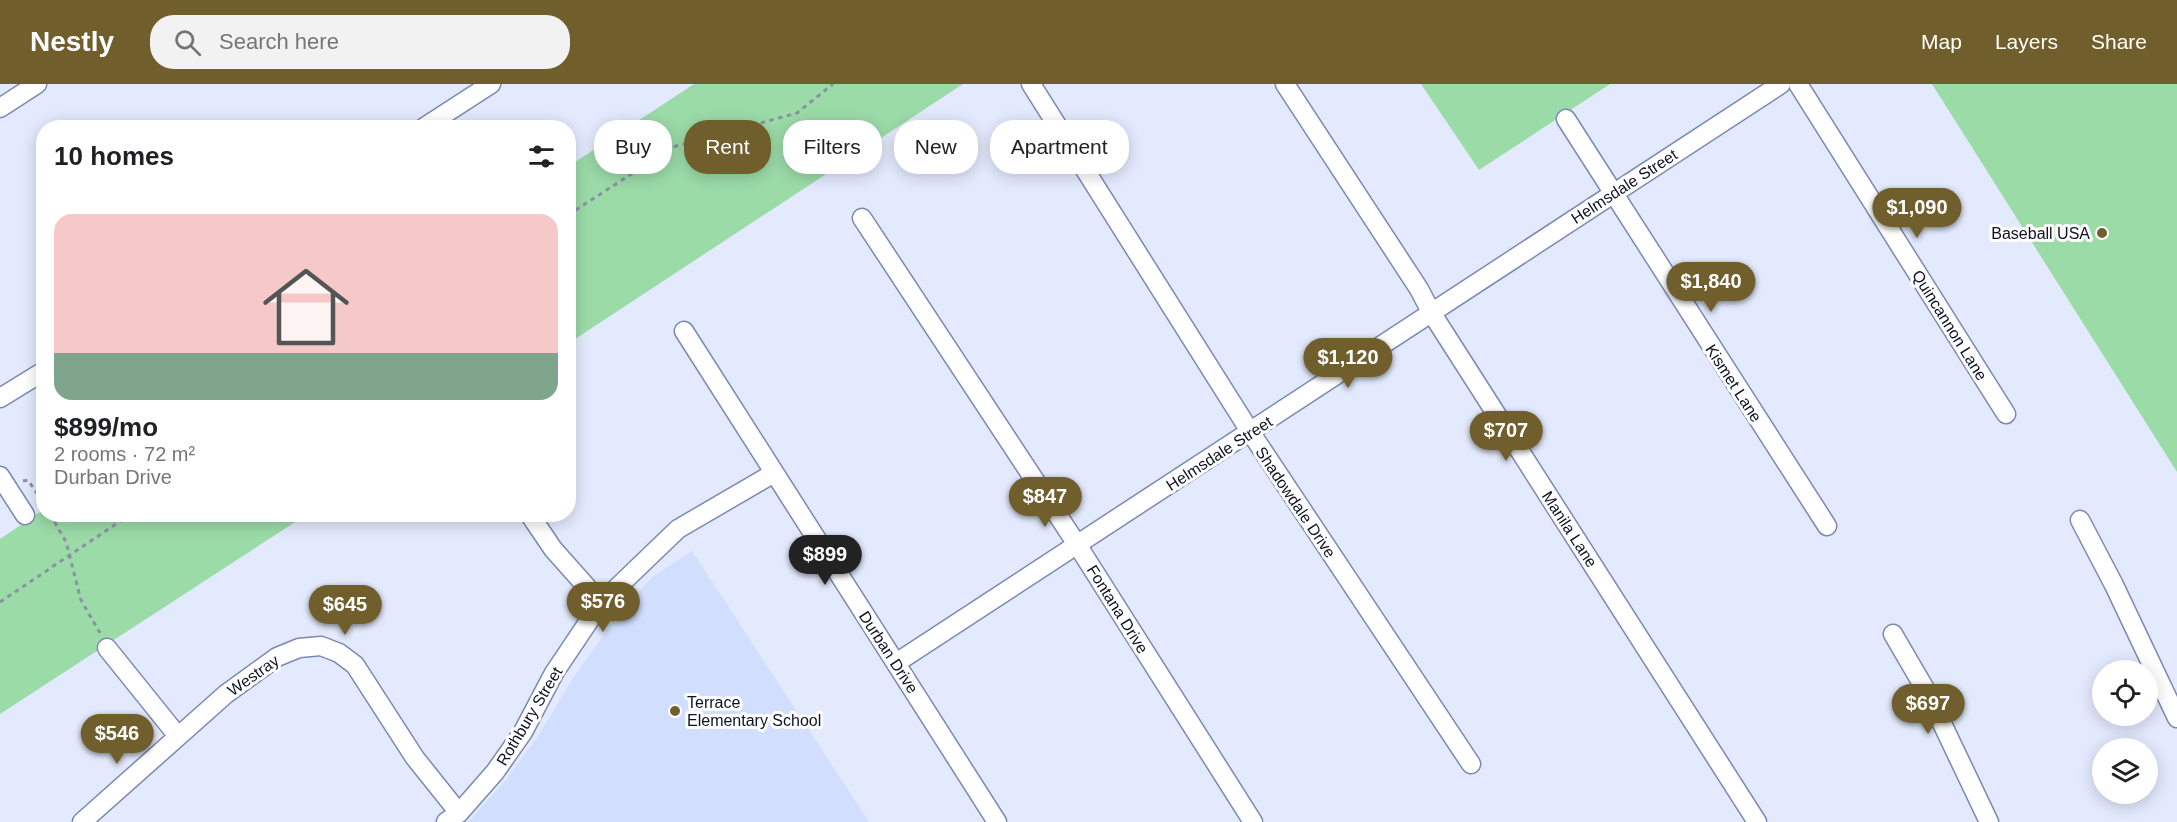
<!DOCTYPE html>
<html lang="en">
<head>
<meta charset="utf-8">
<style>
  body { margin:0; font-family:Helvetica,sans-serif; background:#f2f2f2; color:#202124; height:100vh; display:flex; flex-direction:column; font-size:22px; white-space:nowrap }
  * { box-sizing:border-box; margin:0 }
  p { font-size:20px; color:#757577 }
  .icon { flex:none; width:33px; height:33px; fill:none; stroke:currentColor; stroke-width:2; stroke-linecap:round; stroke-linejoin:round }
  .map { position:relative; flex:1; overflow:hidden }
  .drawer { position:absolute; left:36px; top:36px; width:540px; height:402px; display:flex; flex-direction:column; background:#fff; border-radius:24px; box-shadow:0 3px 15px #0003 }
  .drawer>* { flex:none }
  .guide { position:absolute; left:594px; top:36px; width:570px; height:54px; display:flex; gap:12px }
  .fabs { position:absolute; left:2092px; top:576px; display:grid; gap:12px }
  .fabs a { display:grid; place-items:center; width:66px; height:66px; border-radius:50%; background:#fff; box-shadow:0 3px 15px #0003; font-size:30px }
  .price { position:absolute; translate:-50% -51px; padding:0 14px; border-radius:21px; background:#705e2c; color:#fff; font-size:20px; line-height:39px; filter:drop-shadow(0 2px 3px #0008) }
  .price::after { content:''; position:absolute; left:50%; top:36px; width:18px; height:14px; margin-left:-9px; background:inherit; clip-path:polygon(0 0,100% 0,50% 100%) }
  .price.current { background:#222; color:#fff }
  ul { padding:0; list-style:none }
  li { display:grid; align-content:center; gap:12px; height:318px; padding:0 18px }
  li+li { border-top:2px solid #e0e0e0 }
  li span { display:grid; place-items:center; height:186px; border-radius:18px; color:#555 }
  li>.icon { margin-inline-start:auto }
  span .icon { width:108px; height:108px; fill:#fffc; stroke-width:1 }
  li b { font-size:26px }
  h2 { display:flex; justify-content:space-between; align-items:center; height:72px; padding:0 18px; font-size:26px }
  .chip { padding:0 21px; border-radius:24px; background:#fff; box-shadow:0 3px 15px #0003; font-size:21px; line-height:54px }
  .chip.current { background:#705e2c; color:#fff }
  header { display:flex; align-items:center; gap:36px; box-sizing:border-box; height:84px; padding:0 30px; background:#705e2c; color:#fff }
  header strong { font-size:28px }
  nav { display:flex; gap:33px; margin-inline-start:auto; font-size:21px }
  .search { width:420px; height:54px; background:#f2f2f2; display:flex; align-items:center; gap:15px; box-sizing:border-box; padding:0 21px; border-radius:24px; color:#757577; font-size:22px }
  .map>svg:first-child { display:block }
  .built { fill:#d2defe }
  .green { fill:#9bdba8 }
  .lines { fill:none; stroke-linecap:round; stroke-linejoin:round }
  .minor-casing { stroke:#7a89b3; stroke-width:21 }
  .path { stroke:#8c92a4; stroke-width:3; stroke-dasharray:4.5 4.5; stroke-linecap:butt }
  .minor { stroke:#fff; stroke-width:18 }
  .poi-dot { fill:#705e2c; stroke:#fff; stroke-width:2 }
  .labels { text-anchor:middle; stroke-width:6; stroke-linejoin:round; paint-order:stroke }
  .street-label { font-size:16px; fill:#0d1222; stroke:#fff }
  .poi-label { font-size:16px; fill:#0d1222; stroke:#fff; text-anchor:end }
</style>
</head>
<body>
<header>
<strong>Nestly</strong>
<div class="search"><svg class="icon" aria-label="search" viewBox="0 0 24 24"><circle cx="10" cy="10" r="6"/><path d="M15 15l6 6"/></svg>Search here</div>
<nav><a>Map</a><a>Layers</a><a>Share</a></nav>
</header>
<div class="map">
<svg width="2177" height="738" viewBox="0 0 2177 738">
  <rect width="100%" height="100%" fill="#e3eafd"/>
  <polygon class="built" points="692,467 869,738 468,738 505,697 537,654 570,599 616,533 651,494"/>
  <g class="green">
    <polygon points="694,0 963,0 569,259 569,82"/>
    <polygon points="1421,0 1610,0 1479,86"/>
    <polygon points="1932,0 2177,0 2177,388"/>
    <polygon points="43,426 44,430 306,431 0,630 0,455"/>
  </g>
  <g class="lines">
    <defs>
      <g id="minor">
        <polyline points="1031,0 1251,349 1471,680"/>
        <polyline points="1285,0 1419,205 1431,228 1757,738"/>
        <polyline points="1798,0 2006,330"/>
        <polyline points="0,24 37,0"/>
        <polyline points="1566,35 1827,442"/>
        <polyline points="423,44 491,0"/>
        <polyline points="862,134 1078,462 1253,738"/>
        <polyline points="684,247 997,738"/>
        <polyline points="0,314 44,287"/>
        <polyline points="0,392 25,431"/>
        <polyline points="530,431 553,465 601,519"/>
        <polyline points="2080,436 2114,501 2177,634"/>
        <polyline points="1893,550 1928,610 1989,738"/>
        <polyline points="107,564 177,651"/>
        <polyline points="896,579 1781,0"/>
        <polyline points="82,738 226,610 277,573 299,564 321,562 339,569 355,581 415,674 459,729"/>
        <polyline points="446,738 459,729 495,688 523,648 554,589 601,519 678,445 774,389"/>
      </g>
    </defs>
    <use href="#minor" class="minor-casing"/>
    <g class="path">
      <polyline points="568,131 673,63 797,29 833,0"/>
      <polyline points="23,397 28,396 44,420"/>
      <polyline points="50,430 66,458 81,516 100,549"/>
      <polyline points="0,518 131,430"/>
    </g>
    <use href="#minor" class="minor"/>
  </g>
  <g class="poi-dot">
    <circle cx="2102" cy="149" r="6"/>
    <circle cx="675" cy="627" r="6"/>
  </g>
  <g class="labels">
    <g class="street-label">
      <text transform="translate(1624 102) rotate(-33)" y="6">Helmsdale Street</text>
      <text transform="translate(1950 241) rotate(58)" y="6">Quincannon Lane</text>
      <text transform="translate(1734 299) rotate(57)" y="6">Kismet Lane</text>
      <text transform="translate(1219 369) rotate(-33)" y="6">Helmsdale Street</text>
      <text transform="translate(1296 418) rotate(56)" y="6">Shadowdale Drive</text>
      <text transform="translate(1570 445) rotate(57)" y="6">Manila Lane</text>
      <text transform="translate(1118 525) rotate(58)" y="6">Fontana Drive</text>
      <text transform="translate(889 568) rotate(57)" y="6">Durban Drive</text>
      <text transform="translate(253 591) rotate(-35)" y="6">Westray</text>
      <text transform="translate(529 632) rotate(-59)" y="6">Rothbury Street</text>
    </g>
    <g class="poi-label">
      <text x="2090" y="155">Baseball USA</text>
      <text x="687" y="624" text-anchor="start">Terrace<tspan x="687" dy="18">Elementary School</tspan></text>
    </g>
  </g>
</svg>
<div class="fabs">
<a><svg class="icon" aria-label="locate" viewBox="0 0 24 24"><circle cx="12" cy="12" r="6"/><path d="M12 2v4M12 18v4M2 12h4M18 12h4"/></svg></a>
<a><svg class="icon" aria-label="layers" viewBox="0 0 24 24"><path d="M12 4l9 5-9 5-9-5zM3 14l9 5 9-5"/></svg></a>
</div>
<b class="price" style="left:1917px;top:155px">$1,090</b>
<b class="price" style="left:1711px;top:229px">$1,840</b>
<b class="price" style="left:1348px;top:305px">$1,120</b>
<b class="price" style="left:1506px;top:378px">$707</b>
<b class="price" style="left:1045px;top:444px">$847</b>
<b class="price current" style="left:825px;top:502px">$899</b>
<b class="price" style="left:603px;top:549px">$576</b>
<b class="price" style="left:345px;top:552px">$645</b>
<b class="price" style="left:1928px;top:651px">$697</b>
<b class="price" style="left:117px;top:681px">$546</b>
<div class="guide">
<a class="chip">Buy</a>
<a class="chip current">Rent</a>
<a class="chip">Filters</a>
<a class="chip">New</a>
<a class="chip">Apartment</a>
</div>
<section class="drawer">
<h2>10 homes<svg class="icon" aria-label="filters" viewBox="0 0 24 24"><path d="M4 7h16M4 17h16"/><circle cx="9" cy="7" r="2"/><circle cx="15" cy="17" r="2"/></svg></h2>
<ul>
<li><span style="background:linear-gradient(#f6c9c9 75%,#7fa58c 0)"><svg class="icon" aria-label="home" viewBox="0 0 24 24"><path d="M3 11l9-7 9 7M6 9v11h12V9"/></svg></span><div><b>$899/mo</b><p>2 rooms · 72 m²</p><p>Durban Drive</p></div></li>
</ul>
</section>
</div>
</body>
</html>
